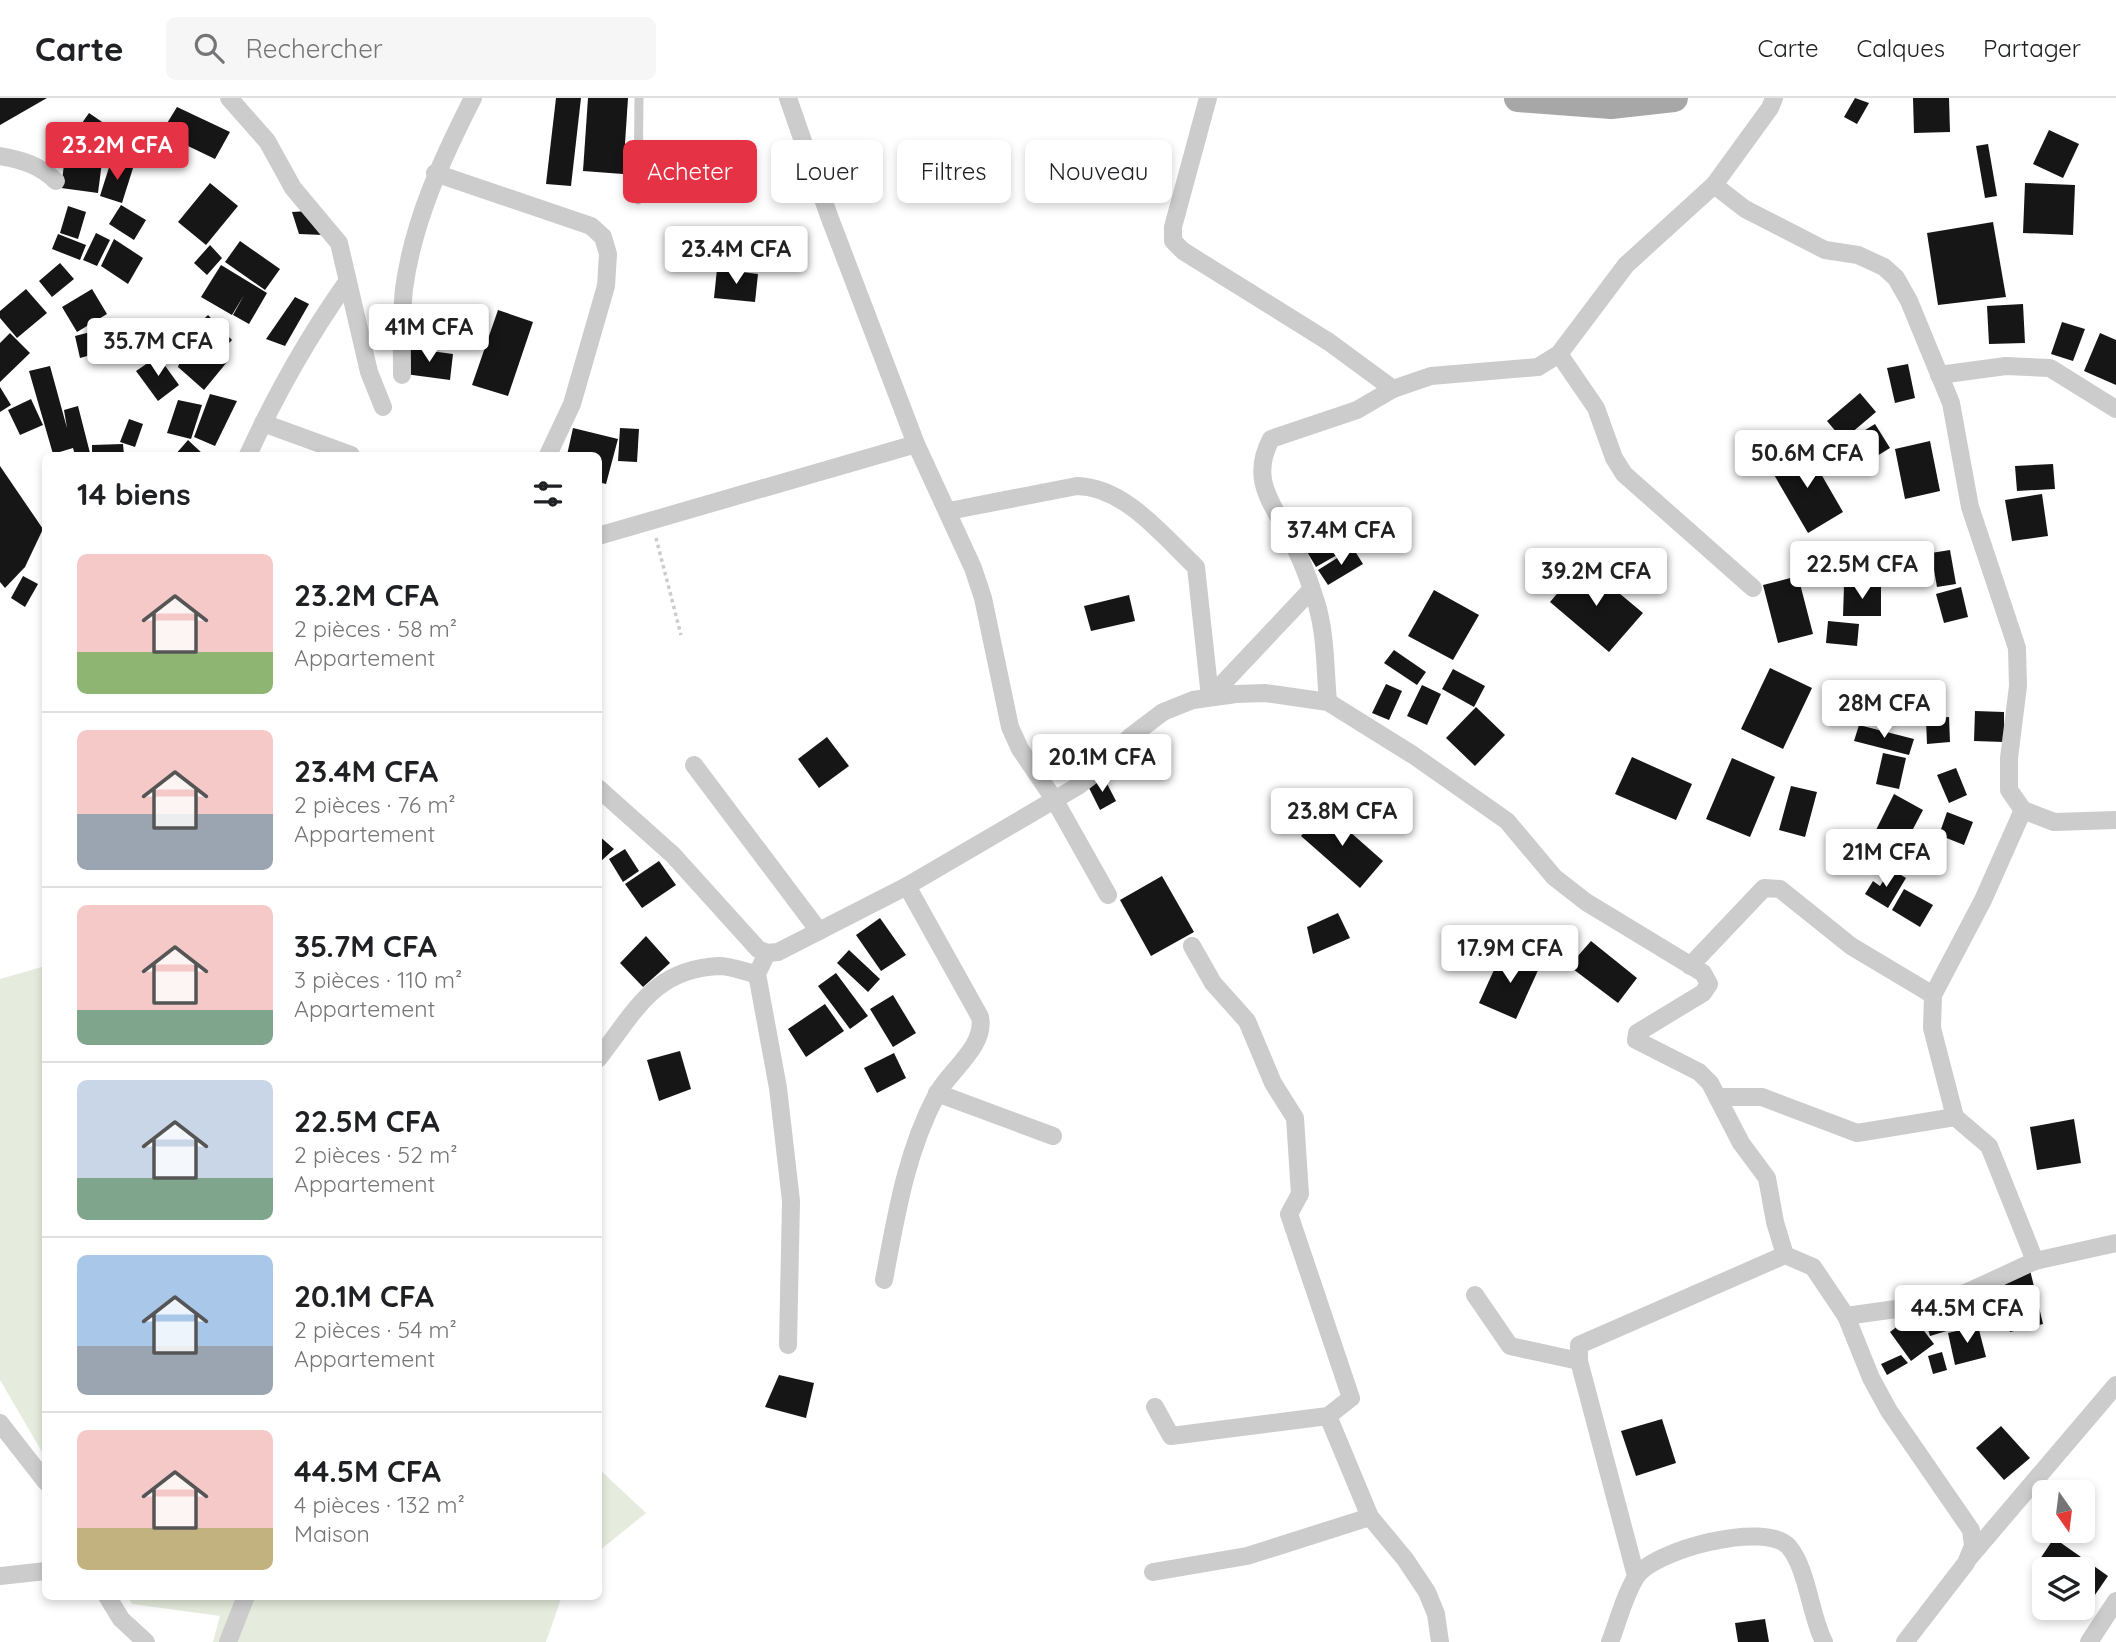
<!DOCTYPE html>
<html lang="fr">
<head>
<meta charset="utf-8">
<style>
  body { margin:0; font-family:Quicksand,sans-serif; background:#f6f6f6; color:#202124; height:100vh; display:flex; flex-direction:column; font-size:26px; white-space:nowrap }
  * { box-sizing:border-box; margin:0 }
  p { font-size:23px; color:#757577 }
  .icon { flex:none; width:38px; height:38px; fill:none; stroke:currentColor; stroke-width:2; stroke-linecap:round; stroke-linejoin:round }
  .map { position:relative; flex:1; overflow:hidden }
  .details { position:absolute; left:42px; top:354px; width:560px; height:1148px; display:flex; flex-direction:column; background:#fff; border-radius:10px; box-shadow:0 4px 10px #0003 }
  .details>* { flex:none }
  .banner { position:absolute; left:623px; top:42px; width:665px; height:63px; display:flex; gap:14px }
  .needle { width:46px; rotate:166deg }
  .tools { position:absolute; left:2032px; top:1382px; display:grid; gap:14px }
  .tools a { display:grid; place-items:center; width:63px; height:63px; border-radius:10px; background:#fff; box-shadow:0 4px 10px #0003; font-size:35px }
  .price { position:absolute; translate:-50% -60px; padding:0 16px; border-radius:7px; background:#fff; color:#222; font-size:23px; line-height:46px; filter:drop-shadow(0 2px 4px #0008) }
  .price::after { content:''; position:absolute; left:50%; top:42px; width:21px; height:16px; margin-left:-10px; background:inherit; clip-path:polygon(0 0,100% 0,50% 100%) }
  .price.current { background:#e53244; color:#fff }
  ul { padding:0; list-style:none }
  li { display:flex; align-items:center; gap:21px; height:175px; padding:0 35px }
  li+li { border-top:2px solid #e0e0e0 }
  li span { display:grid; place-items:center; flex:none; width:196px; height:140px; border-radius:10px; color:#555 }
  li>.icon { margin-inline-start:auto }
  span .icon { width:84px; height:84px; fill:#fffc; stroke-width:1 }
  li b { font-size:30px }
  h2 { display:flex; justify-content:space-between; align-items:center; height:84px; padding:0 35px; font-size:30px }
  .chip { padding:0 24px; border-radius:10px; background:#fff; box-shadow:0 4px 10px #0003; font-size:24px; line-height:63px }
  .chip.current { background:#e53244; color:#fff }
  header { display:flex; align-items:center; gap:42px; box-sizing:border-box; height:98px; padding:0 35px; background:#fff; border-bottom:2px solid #e0e0e0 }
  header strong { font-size:33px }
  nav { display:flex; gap:38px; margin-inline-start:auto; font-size:24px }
  .search { width:490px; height:63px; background:#f6f6f6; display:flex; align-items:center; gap:18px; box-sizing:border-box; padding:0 24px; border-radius:10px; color:#757577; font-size:26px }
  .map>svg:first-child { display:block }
  .green { fill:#e6ecdd }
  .building { fill:#161616 }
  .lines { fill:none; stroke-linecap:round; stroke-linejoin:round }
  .path { stroke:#ccc; stroke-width:3.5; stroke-dasharray:3.5 3.5; stroke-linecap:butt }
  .lane { stroke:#ccc; stroke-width:9 }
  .street { stroke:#ccc; stroke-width:18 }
  .primary { stroke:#a7a7a7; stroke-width:28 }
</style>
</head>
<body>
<header>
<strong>Carte</strong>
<div class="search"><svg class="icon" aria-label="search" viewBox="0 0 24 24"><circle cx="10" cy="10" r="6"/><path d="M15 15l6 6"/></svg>Rechercher</div>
<nav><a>Carte</a><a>Calques</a><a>Partager</a></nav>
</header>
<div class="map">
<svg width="2116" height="1544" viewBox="0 0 2116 1544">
  <rect width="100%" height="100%" fill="#fff"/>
  <g class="green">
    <polygon points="45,868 46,868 45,1359 0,1282 0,881"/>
    <polygon points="599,1371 646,1415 599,1453 598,1453"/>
    <polygon points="127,1498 562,1498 546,1544 213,1544 220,1518 132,1506"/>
  </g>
  <g class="building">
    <polygon points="0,0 47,0 0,27"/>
    <polygon points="556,0 581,0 571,88 546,86"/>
    <polygon points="588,0 628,0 623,76 583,73"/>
    <polygon points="1855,0 1869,5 1857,26 1844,19"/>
    <polygon points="1913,0 1949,0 1950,34 1914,35"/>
    <polygon points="177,9 230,34 215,61 161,35"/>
    <polygon points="89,15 108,28 93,51 73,38"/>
    <polygon points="2049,32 2079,46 2063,80 2033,66"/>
    <polygon points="1988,46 1997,98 1985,100 1976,48"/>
    <polygon points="65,59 102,64 98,95 61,90"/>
    <polygon points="111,63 133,70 122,105 100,98"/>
    <polygon points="210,85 238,108 206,147 178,124"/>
    <polygon points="2025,85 2075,87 2073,137 2023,135"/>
    <polygon points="121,107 146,122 134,142 109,126"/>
    <polygon points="68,108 86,114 78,141 60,135"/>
    <polygon points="308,113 323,137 299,136 292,114"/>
    <polygon points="1993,124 2006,199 1938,207 1927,135"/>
    <polygon points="96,135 110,142 97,168 83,162"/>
    <polygon points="58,136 86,147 80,162 52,151"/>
    <polygon points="114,141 143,160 128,186 101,168"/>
    <polygon points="240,143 280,171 265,192 225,164"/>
    <polygon points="210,147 222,160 207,177 194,165"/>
    <polygon points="60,165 74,181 52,199 39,183"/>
    <polygon points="221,167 267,195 249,226 233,217 244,197 232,217 201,199"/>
    <polygon points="717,171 758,176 755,204 714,200"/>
    <polygon points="26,191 47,215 17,240 0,220 0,213"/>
    <polygon points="92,191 107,216 77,234 62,209"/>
    <polygon points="295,199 309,206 285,248 266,241"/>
    <polygon points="2023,206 2025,245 1989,246 1987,208"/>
    <polygon points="498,212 533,224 508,298 472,287"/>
    <polygon points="208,217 232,242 217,257 227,264 204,292 178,269 186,247 181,243"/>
    <polygon points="2062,224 2085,231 2073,263 2051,256"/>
    <polygon points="110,229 116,250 80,260 75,238"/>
    <polygon points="10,235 30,255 0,284 0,245"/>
    <polygon points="2100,235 2116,242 2116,287 2084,273"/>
    <polygon points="409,250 453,256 450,282 405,276"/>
    <polygon points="158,258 179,287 158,303 136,273"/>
    <polygon points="1908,266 1915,300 1895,305 1887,270"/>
    <polygon points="50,268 67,330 64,312 78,308 90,355 75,357 73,350 53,356 29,273"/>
    <polygon points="0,289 11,307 0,314"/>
    <polygon points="1860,295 1876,314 1843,342 1827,323"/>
    <polygon points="210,296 237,303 215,348 194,339"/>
    <polygon points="31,301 43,327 20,337 8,312"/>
    <polygon points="178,302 202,307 191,341 167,335"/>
    <polygon points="129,321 143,326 135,349 120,344"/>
    <polygon points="1875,326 1890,350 1851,374 1836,350"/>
    <polygon points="573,330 618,341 606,386 598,384 598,357 567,357"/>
    <polygon points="620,330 639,331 637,364 618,363"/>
    <polygon points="188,342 204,357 175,357"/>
    <polygon points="1930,343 1940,393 1905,401 1895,351"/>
    <polygon points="123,346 124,357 92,357 92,347"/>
    <polygon points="1806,350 1843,414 1808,435 1770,370"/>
    <polygon points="2053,366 2055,391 2017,393 2015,368"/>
    <polygon points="0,368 43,431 25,469 5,490 0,484"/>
    <polygon points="2042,396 2048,438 2012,443 2005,402"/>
    <polygon points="1334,423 1349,450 1316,469 1300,442"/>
    <polygon points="1353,450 1363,466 1328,487 1318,472"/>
    <polygon points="1950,452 1956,486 1937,489 1931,455"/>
    <polygon points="1583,465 1643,515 1609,554 1550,504"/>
    <polygon points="23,478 38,486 25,509 11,500"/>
    <polygon points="1798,478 1813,536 1778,545 1763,487"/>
    <polygon points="1844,488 1881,489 1881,518 1843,518"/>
    <polygon points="1961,489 1968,519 1944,525 1936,496"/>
    <polygon points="1434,492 1479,517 1453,562 1408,538"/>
    <polygon points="1129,497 1135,523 1091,533 1084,508"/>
    <polygon points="1828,523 1859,526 1857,548 1826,545"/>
    <polygon points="1394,552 1426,574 1417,587 1384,565"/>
    <polygon points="1770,570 1812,590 1783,651 1741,631"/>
    <polygon points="1453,571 1485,588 1474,609 1442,591"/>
    <polygon points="1386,586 1402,593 1389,622 1372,615"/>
    <polygon points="1422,587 1441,596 1427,627 1407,618"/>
    <polygon points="1476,609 1505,637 1475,668 1446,640"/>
    <polygon points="1975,613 2004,614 2004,644 1974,643"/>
    <polygon points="1949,619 1950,644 1927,646 1926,621"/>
    <polygon points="1859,627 1914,641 1909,657 1854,643"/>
    <polygon points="827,639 849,668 819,690 798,661"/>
    <polygon points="1883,655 1906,660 1899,691 1876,686"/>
    <polygon points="1632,659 1692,686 1676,722 1615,696"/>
    <polygon points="1732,660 1775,679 1750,739 1706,721"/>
    <polygon points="1956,670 1967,697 1949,705 1937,677"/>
    <polygon points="1104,680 1116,703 1100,712 1088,688"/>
    <polygon points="1791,688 1817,694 1805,739 1779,732"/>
    <polygon points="1894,696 1923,712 1903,750 1874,736"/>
    <polygon points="1324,711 1383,763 1360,790 1301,738"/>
    <polygon points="1947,714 1973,724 1964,747 1939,737"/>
    <polygon points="598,737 614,751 598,766"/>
    <polygon points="625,751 639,773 623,784 609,761"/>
    <polygon points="659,763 676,787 642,810 625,786"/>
    <polygon points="1891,771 1906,780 1888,810 1865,796 1873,783 1880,788"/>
    <polygon points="1162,778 1194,834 1151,858 1120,802"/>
    <polygon points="1904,791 1933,807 1920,829 1892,812"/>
    <polygon points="1338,815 1350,840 1313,856 1307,829"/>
    <polygon points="880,820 906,857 881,873 856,837"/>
    <polygon points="646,838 670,865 643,889 620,865"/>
    <polygon points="1591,843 1637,880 1618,905 1569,868"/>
    <polygon points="849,852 880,881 868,894 837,865"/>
    <polygon points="1503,852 1540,868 1516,921 1479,905"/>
    <polygon points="836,875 868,918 850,931 818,888"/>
    <polygon points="893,897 916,935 893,949 870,911"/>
    <polygon points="825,906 844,933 806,959 788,931"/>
    <polygon points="680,953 691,991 659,1003 647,962"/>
    <polygon points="894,955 906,980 877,995 864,970"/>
    <polygon points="2074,1021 2081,1065 2037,1072 2030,1029"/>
    <polygon points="2030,1172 2043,1226 2010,1234 1996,1180"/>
    <polygon points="1958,1200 1966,1227 1930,1238 1922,1211"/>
    <polygon points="1912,1217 1934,1246 1911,1263 1890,1234"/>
    <polygon points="1978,1228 1986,1259 1955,1267 1948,1235"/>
    <polygon points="1942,1254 1947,1272 1933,1276 1928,1258"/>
    <polygon points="1901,1257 1908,1265 1887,1277 1881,1266"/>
    <polygon points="779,1277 814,1285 806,1320 765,1309"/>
    <polygon points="1662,1321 1676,1365 1636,1378 1621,1333"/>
    <polygon points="2001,1328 2030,1360 2004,1382 1976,1350"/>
    <polygon points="2054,1440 2108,1478 2088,1507 2082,1504 2082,1472 2044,1472 2044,1477 2034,1470"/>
    <polygon points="1765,1521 1769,1544 1738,1544 1735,1525"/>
  </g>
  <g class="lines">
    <polyline class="path" points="656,440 681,537"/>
    <polyline class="lane" points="638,102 639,0"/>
    <g class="street">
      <polyline points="229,0 267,43 293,90 339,145 369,274 383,309"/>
      <polyline points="788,0 829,118 916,346 973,470 983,500 1010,629 1020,651 1054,701 1108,797"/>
      <polyline points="1208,0 1173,129 1173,143 1183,153 1329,244 1393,291"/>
      <path d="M0,58C23,62 39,67 56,83"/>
      <polyline points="435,75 591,128 603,139 608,156 606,188 572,306 548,357"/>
      <polyline points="1714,87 1745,111 1825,152 1858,157 1884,169 1896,180 1909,203 1951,305 1970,409 2017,550 2018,588 2009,660 2009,692 2023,712 2054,724 2116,722"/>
      <polyline points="1559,256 1596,310 1614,360 1624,376 1753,490"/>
      <path d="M402,277C402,249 401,219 404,191C413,123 442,61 473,0"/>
      <polyline points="1939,277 2006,268 2050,270 2116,311"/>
      <polyline points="263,325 351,357"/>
      <path d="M248,357C276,296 308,239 347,184"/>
      <path d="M949,413L1077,388C1125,389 1163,438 1196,469L1210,599"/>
      <polyline points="598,438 916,346"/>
      <polyline points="1210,599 1311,492"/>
      <path d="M1328,604C1325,571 1326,536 1316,504C1309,481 1299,455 1287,434C1269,401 1251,379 1271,341L1357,312L1393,291L1431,278L1538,269L1559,256L1626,167L1714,87L1770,10L1774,0"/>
      <polyline points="694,667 819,833"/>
      <polyline points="598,690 673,757 758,851 767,855 778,854 907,788"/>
      <polyline points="767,855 757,876 778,990 791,1103 788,1247"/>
      <polyline points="1690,868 1764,790 1780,791 1851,848 1933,897"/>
      <path d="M598,961C635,914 653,871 719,868C731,868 745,874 757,876"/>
      <polyline points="937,995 1053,1038"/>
      <polyline points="1717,999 1762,999 1857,1035 1955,1019 1989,1048 2035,1163"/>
      <polyline points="1955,1019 1932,930 1933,897 1983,802 2023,712"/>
      <path d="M884,1182C896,1118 906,1054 937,996C950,972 986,948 980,919L907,788L1078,688L1095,675L1130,639L1163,614L1193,602L1236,596L1265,595L1328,604L1413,657L1507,723L1554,779L1586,804L1703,875L1709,886L1703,895L1637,935L1636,942L1699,974L1710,985L1741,1045L1767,1080L1775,1124L1785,1157L1813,1169L1846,1218L1871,1280L1889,1313L1971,1432L1973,1448L1966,1465L1905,1544"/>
      <polyline points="1475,1197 1510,1248 1579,1263"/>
      <polyline points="1846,1218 1946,1204 2035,1163 2116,1145"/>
      <polyline points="1155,1309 1171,1338 1328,1318 1351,1300 1289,1116 1300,1096 1295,1020 1273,985 1247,923 1213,885 1192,848"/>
      <polyline points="1328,1318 1370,1419 1405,1461 1427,1494 1436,1516 1440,1544"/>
      <polyline points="0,1325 46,1384"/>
      <polyline points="1969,1460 2116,1287"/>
      <polyline points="1153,1474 1247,1458 1370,1419"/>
      <polyline points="0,1478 46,1473"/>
      <polyline points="1636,1478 1579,1263 1579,1247 1785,1157"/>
      <polyline points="107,1498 121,1521 146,1544"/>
      <polyline points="228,1544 246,1498"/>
      <path d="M1610,1544C1618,1524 1624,1498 1636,1479C1653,1452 1766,1422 1789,1449C1808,1472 1810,1517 1824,1544"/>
      <polyline points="2089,1544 2116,1503"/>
    </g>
    <polyline class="primary" points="1518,0 1611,7 1674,0"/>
  </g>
</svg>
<div class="tools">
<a><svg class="needle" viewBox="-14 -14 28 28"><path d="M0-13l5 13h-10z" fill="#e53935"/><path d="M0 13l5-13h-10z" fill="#757577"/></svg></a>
<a><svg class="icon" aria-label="layers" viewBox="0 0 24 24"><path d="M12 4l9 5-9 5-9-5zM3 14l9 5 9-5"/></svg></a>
</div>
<b class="price current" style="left:117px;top:84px">23.2M CFA</b>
<b class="price" style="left:736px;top:188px">23.4M CFA</b>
<b class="price" style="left:429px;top:266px">41M CFA</b>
<b class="price" style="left:158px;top:280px">35.7M CFA</b>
<b class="price" style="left:1807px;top:392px">50.6M CFA</b>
<b class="price" style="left:1341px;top:469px">37.4M CFA</b>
<b class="price" style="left:1862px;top:503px">22.5M CFA</b>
<b class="price" style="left:1596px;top:510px">39.2M CFA</b>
<b class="price" style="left:1884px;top:642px">28M CFA</b>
<b class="price" style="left:1102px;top:696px">20.1M CFA</b>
<b class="price" style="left:1342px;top:750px">23.8M CFA</b>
<b class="price" style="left:1886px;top:791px">21M CFA</b>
<b class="price" style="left:1510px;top:887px">17.9M CFA</b>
<b class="price" style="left:1967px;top:1247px">44.5M CFA</b>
<div class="banner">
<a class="chip current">Acheter</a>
<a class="chip">Louer</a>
<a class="chip">Filtres</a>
<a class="chip">Nouveau</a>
</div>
<section class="details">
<h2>14 biens<svg class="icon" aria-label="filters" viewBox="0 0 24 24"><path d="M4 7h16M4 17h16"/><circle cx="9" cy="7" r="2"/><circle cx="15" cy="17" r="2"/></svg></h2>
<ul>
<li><span style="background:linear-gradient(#f6c9c9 70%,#8fb573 0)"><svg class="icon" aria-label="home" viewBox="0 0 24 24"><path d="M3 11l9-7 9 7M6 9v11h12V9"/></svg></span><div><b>23.2M CFA</b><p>2 pièces · 58 m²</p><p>Appartement</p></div></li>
<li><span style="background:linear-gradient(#f6c9c9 60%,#9aa5b1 0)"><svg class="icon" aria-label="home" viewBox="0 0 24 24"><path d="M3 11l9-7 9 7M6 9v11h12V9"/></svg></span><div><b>23.4M CFA</b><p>2 pièces · 76 m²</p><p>Appartement</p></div></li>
<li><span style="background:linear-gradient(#f6c9c9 75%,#7fa58c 0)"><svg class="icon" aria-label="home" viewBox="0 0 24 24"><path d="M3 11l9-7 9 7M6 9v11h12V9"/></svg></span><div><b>35.7M CFA</b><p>3 pièces · 110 m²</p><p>Appartement</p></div></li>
<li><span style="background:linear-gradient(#c9d6e8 70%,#7fa58c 0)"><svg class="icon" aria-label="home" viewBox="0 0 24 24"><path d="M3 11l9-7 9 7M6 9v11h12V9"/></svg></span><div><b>22.5M CFA</b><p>2 pièces · 52 m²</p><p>Appartement</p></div></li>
<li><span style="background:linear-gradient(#a9c7e8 65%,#9aa5b1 0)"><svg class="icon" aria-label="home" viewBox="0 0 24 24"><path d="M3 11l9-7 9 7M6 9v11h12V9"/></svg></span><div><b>20.1M CFA</b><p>2 pièces · 54 m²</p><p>Appartement</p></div></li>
<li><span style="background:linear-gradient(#f6c9c9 70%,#c2b280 0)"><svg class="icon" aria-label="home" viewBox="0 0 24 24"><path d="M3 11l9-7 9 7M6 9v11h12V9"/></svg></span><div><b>44.5M CFA</b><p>4 pièces · 132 m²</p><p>Maison</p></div></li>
</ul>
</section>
</div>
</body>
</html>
